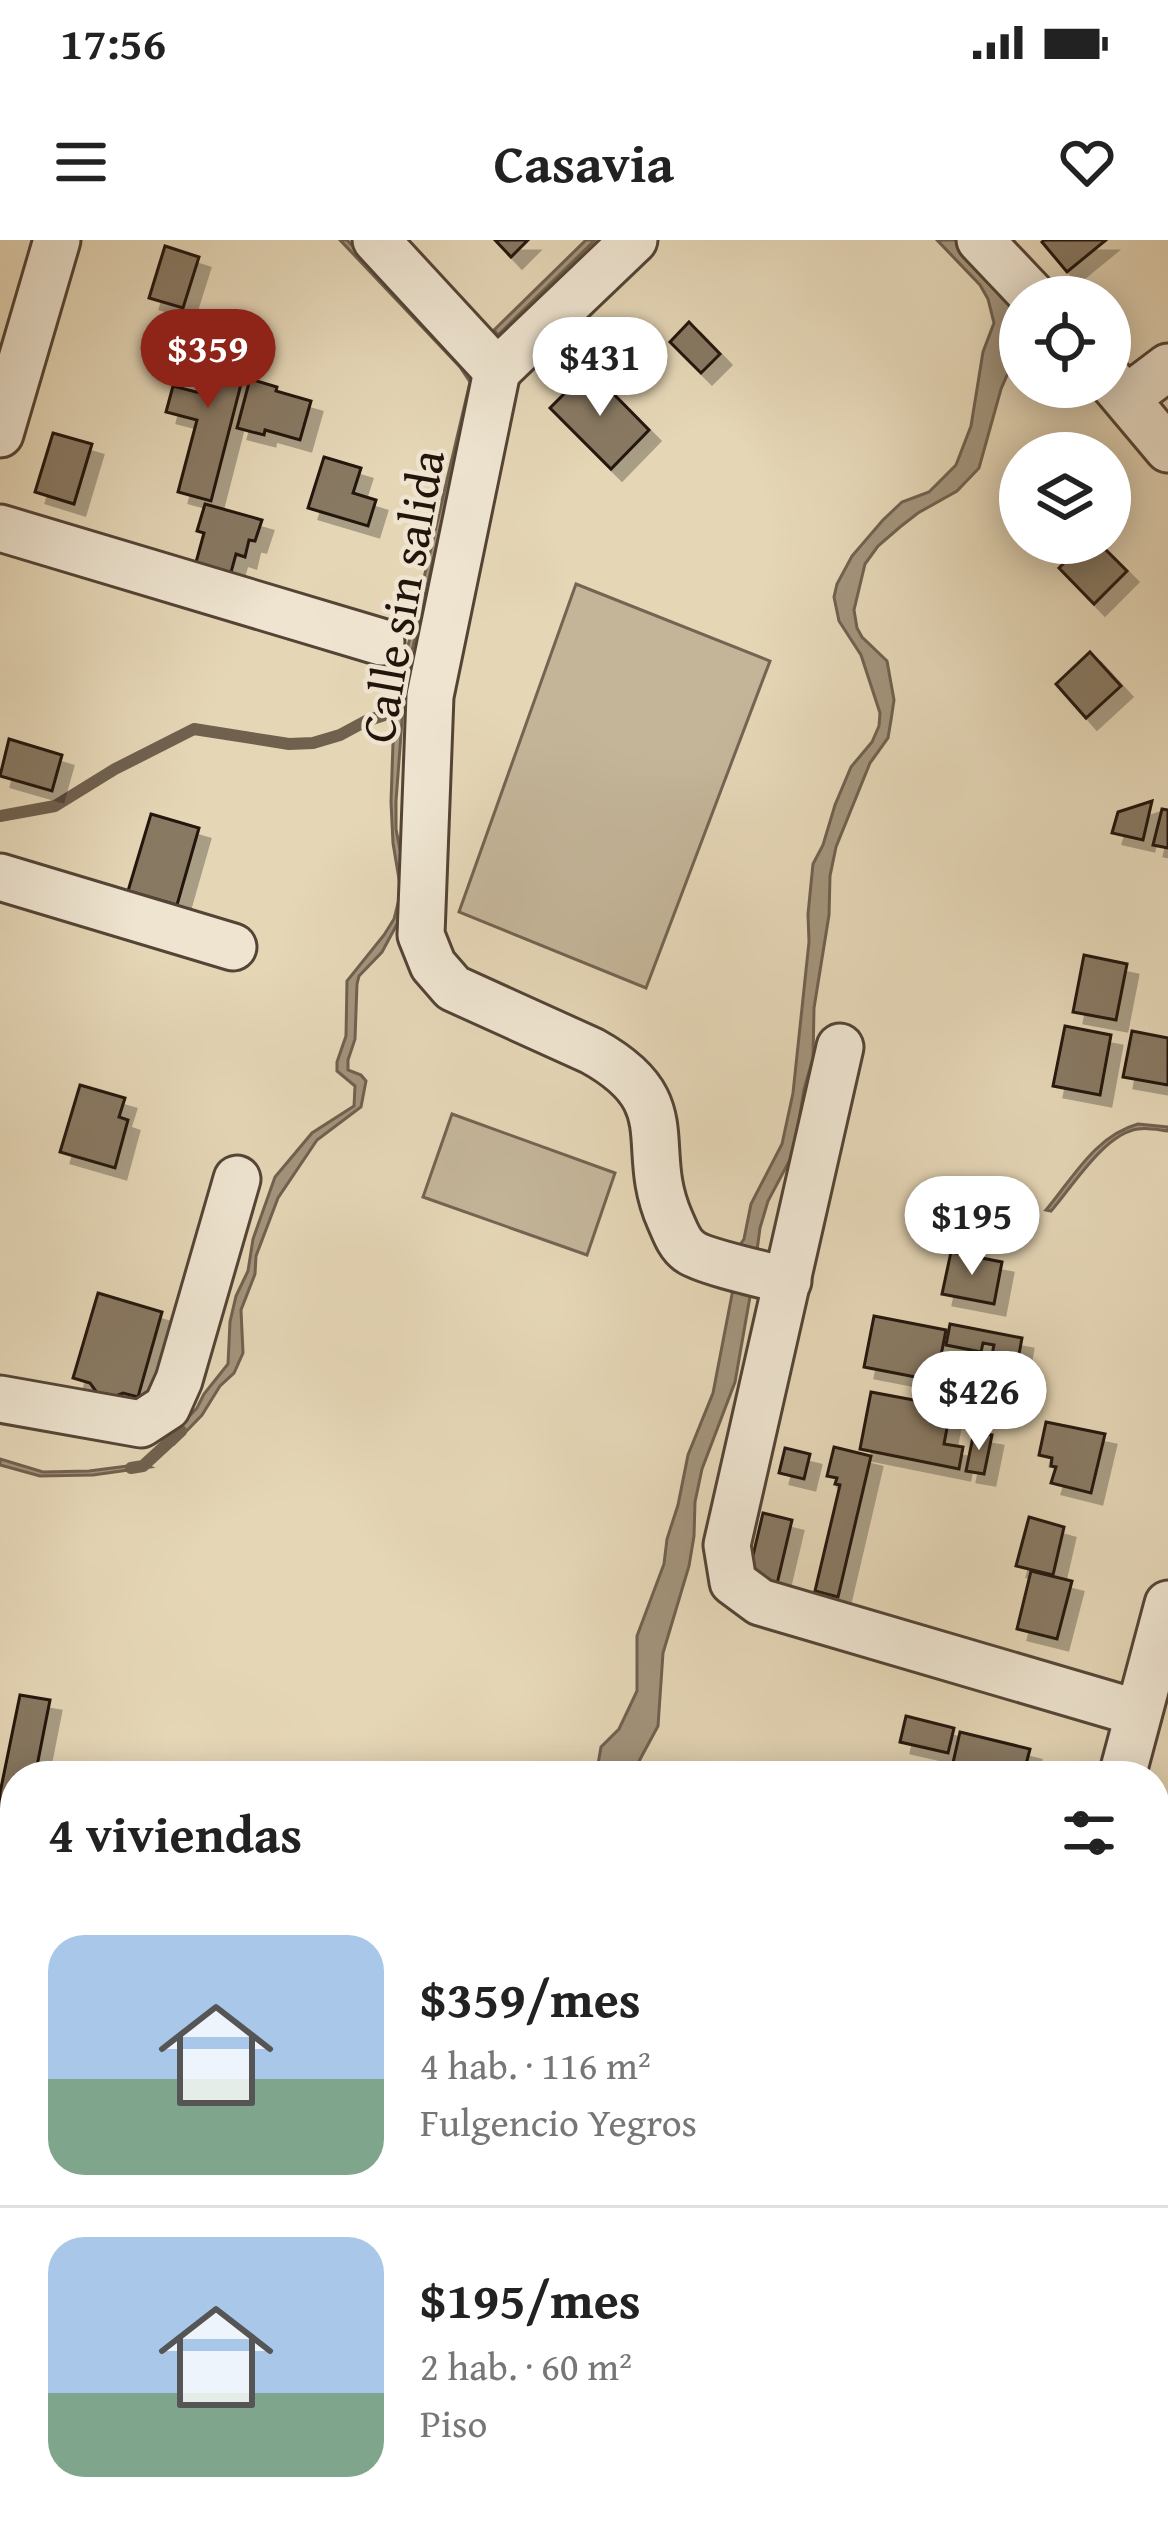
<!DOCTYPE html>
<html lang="es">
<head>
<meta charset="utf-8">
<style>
  body { margin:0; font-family:"Gentium Book Plus",serif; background:#f6f6f6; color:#222; height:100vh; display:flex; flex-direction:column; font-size:45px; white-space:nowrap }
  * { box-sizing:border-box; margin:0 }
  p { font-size:39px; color:#767676 }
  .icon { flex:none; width:66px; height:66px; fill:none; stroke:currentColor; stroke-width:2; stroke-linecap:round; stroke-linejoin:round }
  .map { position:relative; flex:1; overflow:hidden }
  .panel { position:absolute; left:0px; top:1521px; width:1170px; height:768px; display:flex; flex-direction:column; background:#fff; border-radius:48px 48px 0 0; box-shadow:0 6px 30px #0003 }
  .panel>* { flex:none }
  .buttons { position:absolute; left:999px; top:36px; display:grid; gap:24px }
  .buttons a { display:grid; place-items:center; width:132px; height:132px; border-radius:50%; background:#fff; box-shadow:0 6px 30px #0003; font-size:60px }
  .price { position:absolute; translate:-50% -102px; padding:0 27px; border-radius:42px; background:#fff; color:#222; font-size:39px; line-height:78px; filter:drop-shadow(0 3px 6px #0008) }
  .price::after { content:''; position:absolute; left:50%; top:72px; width:36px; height:27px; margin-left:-18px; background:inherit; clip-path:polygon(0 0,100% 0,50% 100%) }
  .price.selected { background:#8f2418; color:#fff }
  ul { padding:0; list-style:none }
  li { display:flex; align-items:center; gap:36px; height:300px; padding:0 48px }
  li+li { border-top:3px solid #e0e0e0 }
  li span { display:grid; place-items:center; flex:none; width:336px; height:240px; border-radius:36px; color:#555 }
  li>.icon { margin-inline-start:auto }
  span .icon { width:144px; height:144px; fill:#fffc; stroke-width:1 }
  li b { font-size:51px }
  h2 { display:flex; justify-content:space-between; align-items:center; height:144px; padding:0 48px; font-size:51px }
  .status { display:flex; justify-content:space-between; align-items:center; height:84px; padding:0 60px; background:#fff; direction:ltr }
  .status svg { height:33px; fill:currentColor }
  header { display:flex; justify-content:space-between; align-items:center; height:156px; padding:0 48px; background:#fff; font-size:54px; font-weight:700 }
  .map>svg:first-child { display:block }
  .green { fill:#c4b599; stroke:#746452; stroke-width:3 }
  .water { fill:#a3947c; stroke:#70614f; stroke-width:3 }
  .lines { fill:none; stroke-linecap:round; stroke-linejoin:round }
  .stream { stroke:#70614f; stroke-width:12 }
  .building { fill:#887964; stroke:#23140c; stroke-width:3; filter:url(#shadow) }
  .minor-casing { stroke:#544436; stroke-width:51 }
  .minor { stroke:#eee4d0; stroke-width:45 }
  .labels { text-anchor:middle; stroke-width:9; stroke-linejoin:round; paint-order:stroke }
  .street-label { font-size:48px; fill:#23140c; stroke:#eee4d0 }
</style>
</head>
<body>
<div class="status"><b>17:56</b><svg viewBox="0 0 49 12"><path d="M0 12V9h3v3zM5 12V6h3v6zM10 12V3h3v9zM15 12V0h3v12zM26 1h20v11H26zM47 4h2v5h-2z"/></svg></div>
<header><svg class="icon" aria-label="menu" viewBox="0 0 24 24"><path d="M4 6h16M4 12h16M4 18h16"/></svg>Casavia<svg class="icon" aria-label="heart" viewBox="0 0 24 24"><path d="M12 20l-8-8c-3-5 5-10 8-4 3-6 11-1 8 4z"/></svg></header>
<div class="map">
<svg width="1168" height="2289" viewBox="0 0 1168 2289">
  <defs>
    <filter id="shadow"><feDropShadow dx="11" dy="11" stdDeviation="0" flood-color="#0004"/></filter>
  </defs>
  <rect width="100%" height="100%" fill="#e5d6b6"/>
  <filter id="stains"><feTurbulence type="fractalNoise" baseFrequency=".00167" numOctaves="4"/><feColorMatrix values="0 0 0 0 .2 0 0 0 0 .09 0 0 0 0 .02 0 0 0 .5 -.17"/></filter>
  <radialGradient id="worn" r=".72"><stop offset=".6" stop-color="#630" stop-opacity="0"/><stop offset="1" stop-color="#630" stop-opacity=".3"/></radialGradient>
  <g class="green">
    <polygon points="576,344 770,421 646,748 459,672"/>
    <polygon points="452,874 615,933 587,1015 423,957"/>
  </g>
  <g class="water">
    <polygon points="340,0 347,0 469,131 474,144 405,441 396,561 396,589 406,640 403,673 382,712 359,736 357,744 355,799 348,820 348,830 361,835 366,841 361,867 317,900 278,958 256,1016 255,1034 241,1070 243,1113 234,1133 220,1146 202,1175 174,1204 166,1200 197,1168 204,1154 228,1124 230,1082 236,1056 248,1031 253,999 275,937 312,893 354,866 355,846 337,831 337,822 346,796 347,741 384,695 394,679 401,651 393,603 391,562 393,503 400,440 470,142 460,127"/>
    <polygon points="586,0 595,0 498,95 494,90"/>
    <polygon points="937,0 961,0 1015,69 1016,102 1012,124 1001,149 979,228 957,251 918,273 900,287 878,306 865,324 854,370 857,388 862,397 887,421 894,460 891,480 888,498 870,523 836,607 830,636 829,675 814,768 813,818 804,849 794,912 768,961 760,988 756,1018 736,1011 744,999 751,964 782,904 793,853 809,702 808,674 813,624 823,605 835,565 851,527 872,502 879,486 880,473 861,415 839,381 834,357 837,344 852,316 883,280 902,262 929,252 956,225 971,186 983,112 994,83 988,59 980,45"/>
    <path d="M1138,884L1168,887V891C1159,890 1147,887 1138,889C1105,893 1072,947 1051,971L1046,970C1073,938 1095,896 1138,884Z"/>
    <polygon points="734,1044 751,1051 735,1142 702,1229 695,1262 694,1296 689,1326 663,1413 658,1486 631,1536 596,1536 601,1507 619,1489 637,1451 637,1396 664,1324 667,1299 678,1265 688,1215 713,1153"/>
    <polygon points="0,1219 43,1232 89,1231 143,1224 150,1227 93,1235 40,1236 0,1225"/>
  </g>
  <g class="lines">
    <g class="stream">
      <polyline points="0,576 55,566 115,529 194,489 289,504 313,503 340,495 366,481 400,470"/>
      <polyline points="131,1228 143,1226 181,1191"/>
    </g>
  </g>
  <g class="building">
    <polygon points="495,0 528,0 511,17"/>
    <polygon points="1044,0 1106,0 1067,32 1042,2"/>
    <polygon points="165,6 199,17 183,68 149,58"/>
    <polygon points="689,82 720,114 701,133 670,102"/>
    <polygon points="182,95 249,113 211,261 178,252 197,180 166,172 173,146 204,154 210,129 176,119"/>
    <polygon points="589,129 649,190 611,229 550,168"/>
    <polygon points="250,139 277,147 276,151 311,161 300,200 265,190 264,195 237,188"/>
    <polygon points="53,193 92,204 74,264 35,252"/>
    <polygon points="324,217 361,228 353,253 376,260 368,286 308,268"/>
    <polygon points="205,264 262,280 255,301 249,300 245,317 236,314 230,336 195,326 204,293 197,291"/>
    <polygon points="1084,303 1099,303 1127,331 1094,364 1059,328"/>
    <polygon points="1090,412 1121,446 1086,478 1056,444"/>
    <polygon points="9,499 62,515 52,551 0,536"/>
    <polygon points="1152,561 1143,600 1112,593 1118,572"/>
    <polygon points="1162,569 1168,570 1168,608 1153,605"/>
    <polygon points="151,574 199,588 177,665 128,651"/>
    <polygon points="1084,715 1127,724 1116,780 1073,772"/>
    <polygon points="1065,786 1111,795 1100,855 1053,846"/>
    <polygon points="1132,791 1168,798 1168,845 1123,837"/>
    <polygon points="80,845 125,858 119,877 128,880 115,928 60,912"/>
    <polygon points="951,1012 1002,1022 994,1064 942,1054"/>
    <polygon points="98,1053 162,1072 138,1157 123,1153 103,1161 90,1143 73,1138"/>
    <polygon points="874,1076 946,1090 936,1141 864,1127"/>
    <polygon points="950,1084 1022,1098 1010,1163 983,1158 994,1105 983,1103 981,1112 946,1105"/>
    <polygon points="871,1152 951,1167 944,1204 963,1207 959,1229 860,1209"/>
    <polygon points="1046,1182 1105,1194 1091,1253 1051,1243 1056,1227 1051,1226 1052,1218 1039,1215"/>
    <polygon points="974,1192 992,1195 984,1234 966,1231"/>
    <polygon points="834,1207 871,1216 838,1357 815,1351 840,1245 835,1244 837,1238 827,1236"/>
    <polygon points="785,1208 810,1214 804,1239 779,1233"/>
    <polygon points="763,1273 792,1280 776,1348 747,1341"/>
    <polygon points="1029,1277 1064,1287 1053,1335 1016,1326"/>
    <polygon points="1031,1331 1072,1341 1057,1399 1017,1389"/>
    <polygon points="20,1455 50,1460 35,1536 15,1536 15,1582 0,1579 0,1553"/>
    <polygon points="906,1476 954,1488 948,1513 900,1502"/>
    <polygon points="960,1492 1030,1509 1023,1536 950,1536"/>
    <polygon points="894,1523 946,1536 891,1536"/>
    <polygon points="1155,2246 1168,2247 1168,2289 1134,2289 1135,2274 1155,2274"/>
    <polygon points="56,2274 83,2274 75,2289 0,2289 0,2277 53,2289"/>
    <polygon points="180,2274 230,2274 227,2289 203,2289 205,2280"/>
    <polygon points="524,2274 547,2274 542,2289 519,2289"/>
  </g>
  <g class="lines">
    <defs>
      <g id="minor">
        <polyline points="376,0 497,131"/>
        <polyline points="980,0 1034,57"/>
        <path d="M497,131L430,456L421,695L433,725L453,748L592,811C686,863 637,905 670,980C675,991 679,1004 689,1011C701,1021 769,1036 788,1041"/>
        <polyline points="497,131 634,0"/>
        <polyline points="1110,140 1168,209"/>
        <polyline points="1127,158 1168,127"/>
        <polyline points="0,194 57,0"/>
        <polyline points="0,288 381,402"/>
        <polyline points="0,637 233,707"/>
        <polyline points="840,807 727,1305 733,1342 760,1362 1138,1473"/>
        <polyline points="0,1159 141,1184 167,1167 179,1140 237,939"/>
        <polyline points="1122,1536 1168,1364"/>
        <polyline points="0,1644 15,1647"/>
        <polyline points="1155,1675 1168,1682"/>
        <polyline points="1155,1991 1168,1997"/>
        <polyline points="0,2114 15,2119"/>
        <polyline points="94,2289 101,2274"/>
        <polyline points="941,2289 944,2274"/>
      </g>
    </defs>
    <use href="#minor" class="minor-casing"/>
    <use href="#minor" class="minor"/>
  </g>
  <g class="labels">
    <g class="street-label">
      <text transform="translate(402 356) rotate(-80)" y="17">Calle sin salida</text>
    </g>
  </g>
  <rect width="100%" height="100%" filter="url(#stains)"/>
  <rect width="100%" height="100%" fill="url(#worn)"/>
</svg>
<div class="buttons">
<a><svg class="icon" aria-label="locate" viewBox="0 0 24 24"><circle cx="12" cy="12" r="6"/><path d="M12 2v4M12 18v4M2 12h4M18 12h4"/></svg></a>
<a><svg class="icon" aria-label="layers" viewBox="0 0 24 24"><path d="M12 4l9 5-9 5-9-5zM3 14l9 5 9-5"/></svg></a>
</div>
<b class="price selected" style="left:208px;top:171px">$359</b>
<b class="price" style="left:600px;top:179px">$431</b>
<b class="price" style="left:972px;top:1038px">$195</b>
<b class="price" style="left:979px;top:1213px">$426</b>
<section class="panel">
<h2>4 viviendas<svg class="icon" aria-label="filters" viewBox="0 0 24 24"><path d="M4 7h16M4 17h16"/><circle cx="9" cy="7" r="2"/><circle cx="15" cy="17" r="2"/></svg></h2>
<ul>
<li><span style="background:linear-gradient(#a9c7e8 60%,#7fa58c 0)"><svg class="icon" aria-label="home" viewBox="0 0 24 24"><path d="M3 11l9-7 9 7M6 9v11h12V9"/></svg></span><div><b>$359/mes</b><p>4 hab. · 116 m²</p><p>Fulgencio Yegros</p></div></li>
<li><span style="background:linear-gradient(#a9c7e8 65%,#7fa58c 0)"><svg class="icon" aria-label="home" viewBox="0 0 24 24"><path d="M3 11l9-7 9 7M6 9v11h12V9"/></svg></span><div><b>$195/mes</b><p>2 hab. · 60 m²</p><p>Piso</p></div></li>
</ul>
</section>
</div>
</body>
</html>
